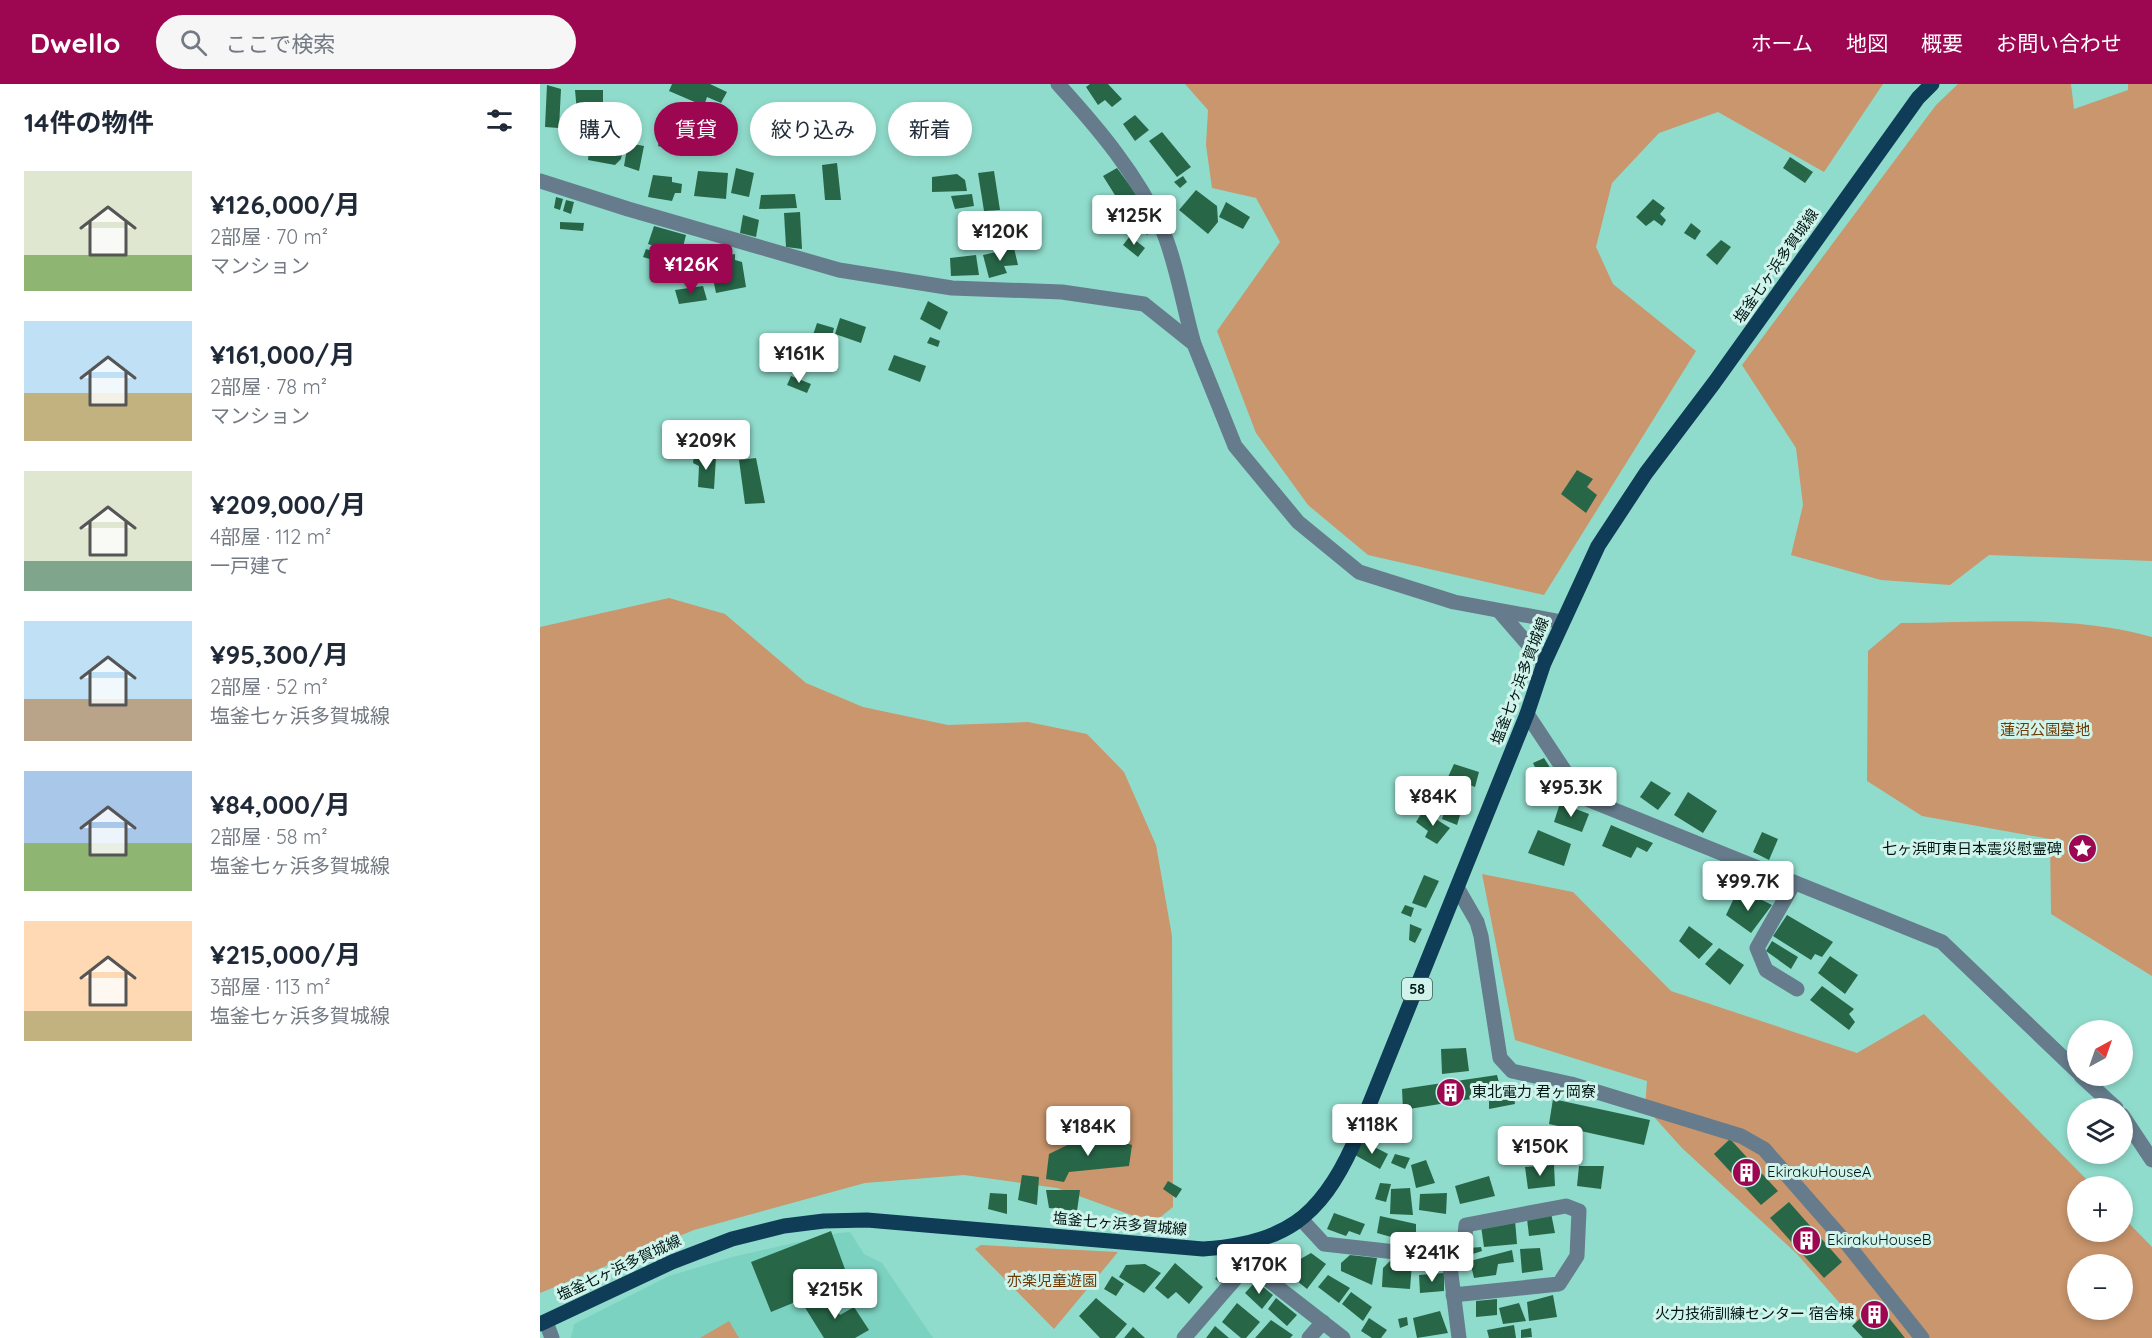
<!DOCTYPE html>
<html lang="ja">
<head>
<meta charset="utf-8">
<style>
  body { margin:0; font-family:Quicksand,"Noto Sans JP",sans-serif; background:#f6f6f7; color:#1f2937; height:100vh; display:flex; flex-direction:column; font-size:22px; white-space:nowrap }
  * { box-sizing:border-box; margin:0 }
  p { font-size:20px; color:#747a83 }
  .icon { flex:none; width:33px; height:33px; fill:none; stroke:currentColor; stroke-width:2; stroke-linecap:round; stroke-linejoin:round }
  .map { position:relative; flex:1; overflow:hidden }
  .details { display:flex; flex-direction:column; background:#fff; width:540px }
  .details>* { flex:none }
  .hud { position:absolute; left:18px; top:18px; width:570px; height:54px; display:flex; gap:12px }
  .needle { width:39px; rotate:40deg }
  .fabs { position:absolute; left:1527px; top:936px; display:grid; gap:12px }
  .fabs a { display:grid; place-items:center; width:66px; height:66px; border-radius:50%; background:#fff; box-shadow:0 3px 9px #0003; font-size:30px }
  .price { position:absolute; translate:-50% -51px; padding:0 14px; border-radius:6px; background:#fff; color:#222; font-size:20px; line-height:39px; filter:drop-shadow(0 2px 3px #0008) }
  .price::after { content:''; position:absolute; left:50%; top:36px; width:18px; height:14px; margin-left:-9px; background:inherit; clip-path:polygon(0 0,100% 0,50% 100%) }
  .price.active { background:#9d0752; color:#fff }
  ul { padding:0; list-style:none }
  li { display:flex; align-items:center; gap:18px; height:150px; padding:0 24px }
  li span { display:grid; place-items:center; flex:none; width:168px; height:120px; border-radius:0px; color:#555 }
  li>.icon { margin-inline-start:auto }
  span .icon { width:72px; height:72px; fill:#fffc; stroke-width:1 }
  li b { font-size:26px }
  h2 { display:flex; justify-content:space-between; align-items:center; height:72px; padding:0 24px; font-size:26px }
  .tag { padding:0 21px; border-radius:27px; background:#fff; box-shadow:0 3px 9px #0003; font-size:21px; line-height:54px }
  .tag.active { background:#9d0752; color:#fff }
  header { display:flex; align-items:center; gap:36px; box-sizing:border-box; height:84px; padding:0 30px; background:#9d0752; color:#fff }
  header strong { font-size:28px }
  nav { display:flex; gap:33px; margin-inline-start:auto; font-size:21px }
  .search { width:420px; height:54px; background:#f6f6f7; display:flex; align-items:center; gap:15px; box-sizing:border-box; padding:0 21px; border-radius:33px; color:#747a83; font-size:22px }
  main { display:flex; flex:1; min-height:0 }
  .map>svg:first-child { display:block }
  .built { fill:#7cd2c1 }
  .green { fill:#c9966d; fill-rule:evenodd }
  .building { fill:#276748 }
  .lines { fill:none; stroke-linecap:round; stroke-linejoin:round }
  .minor { stroke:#667c8c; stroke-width:15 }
  .major { stroke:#0f3c57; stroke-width:15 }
  .labels { text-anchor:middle; stroke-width:6; stroke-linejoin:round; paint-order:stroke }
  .shield { fill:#d0f4ec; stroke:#3f5953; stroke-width:1.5 }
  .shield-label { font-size:14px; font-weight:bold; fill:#011612 }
  .street-label { font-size:15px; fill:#011612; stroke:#d0f4ec }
  .park-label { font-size:15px; fill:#6b3a07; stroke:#d0f4ec }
  .poi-label { font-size:15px; fill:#011612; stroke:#d0f4ec; text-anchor:start }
</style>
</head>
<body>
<header>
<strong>Dwello</strong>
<div class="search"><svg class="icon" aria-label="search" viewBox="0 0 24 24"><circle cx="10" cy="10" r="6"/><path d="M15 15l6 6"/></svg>ここで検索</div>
<nav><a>ホーム</a><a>地図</a><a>概要</a><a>お問い合わせ</a></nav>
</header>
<main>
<section class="details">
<h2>14件の物件<svg class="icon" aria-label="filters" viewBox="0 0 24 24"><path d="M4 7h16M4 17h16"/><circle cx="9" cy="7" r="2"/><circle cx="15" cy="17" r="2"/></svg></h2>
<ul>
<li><span style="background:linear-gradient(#dfe7d0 70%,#8fb573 0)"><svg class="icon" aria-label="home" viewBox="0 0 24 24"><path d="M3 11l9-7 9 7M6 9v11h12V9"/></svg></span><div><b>¥126,000/月</b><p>2部屋 · 70 m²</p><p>マンション</p></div></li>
<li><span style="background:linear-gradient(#bfe0f5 60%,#c2b280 0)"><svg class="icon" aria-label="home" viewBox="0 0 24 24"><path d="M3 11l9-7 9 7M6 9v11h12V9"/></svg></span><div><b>¥161,000/月</b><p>2部屋 · 78 m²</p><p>マンション</p></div></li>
<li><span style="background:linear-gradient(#dfe7d0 75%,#7fa58c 0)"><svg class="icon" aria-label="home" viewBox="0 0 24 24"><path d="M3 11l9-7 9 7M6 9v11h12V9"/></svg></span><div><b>¥209,000/月</b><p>4部屋 · 112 m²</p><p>一戸建て</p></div></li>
<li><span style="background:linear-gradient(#bfe0f5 65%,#b9a48a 0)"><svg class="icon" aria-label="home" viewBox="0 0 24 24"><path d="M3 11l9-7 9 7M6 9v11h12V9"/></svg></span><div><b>¥95,300/月</b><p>2部屋 · 52 m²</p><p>塩釜七ヶ浜多賀城線</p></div></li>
<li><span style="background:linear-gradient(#a9c7e8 60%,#8fb573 0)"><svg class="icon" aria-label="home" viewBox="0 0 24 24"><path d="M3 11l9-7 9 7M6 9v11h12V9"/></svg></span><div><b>¥84,000/月</b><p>2部屋 · 58 m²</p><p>塩釜七ヶ浜多賀城線</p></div></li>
<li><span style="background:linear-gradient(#ffd9b3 75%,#c2b280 0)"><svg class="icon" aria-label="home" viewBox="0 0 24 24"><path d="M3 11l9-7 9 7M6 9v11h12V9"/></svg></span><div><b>¥215,000/月</b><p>3部屋 · 113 m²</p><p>塩釜七ヶ浜多賀城線</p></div></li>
</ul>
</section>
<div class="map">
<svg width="1612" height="1254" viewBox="0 0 1612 1254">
  <rect width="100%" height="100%" fill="#90dccc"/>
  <polygon class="built" points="310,1148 324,1170 342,1179 393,1254 31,1254 34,1240 129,1192 192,1173 298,1149"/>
  <g class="green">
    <polygon points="645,0 1343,0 1284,88 1178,28 1119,49 1072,99 1056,163 1073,200 1156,267 1004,511 828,471 768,421 716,349 677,247 740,158 716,114 672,104 666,61 668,26"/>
    <polygon points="1418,0 1531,0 1534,25 1588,6 1588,0 1612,0 1612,477 1449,471 1410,501 1341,496 1251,471 1263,421 1256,364 1202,281 1396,21"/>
    <polygon points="129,514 185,530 266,599 323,623 408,641 488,638 547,650 584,688 616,761 632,852 633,1123 613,1139 517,1104 424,1091 325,1099 154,1146 0,1209 0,543"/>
    <path d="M1361,539C1444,539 1532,530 1612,553V892L1511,830L1510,755L1382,732L1327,697L1328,567Z"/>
    <path d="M942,790L1033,808L1131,907L1317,969L1384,930L1553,1102H1538V1148H1582L1583,1133L1612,1163V1254H1330L1257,1170L1142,1064L1105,1023L1107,997L975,956ZM1538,1180H1582V1226H1538Z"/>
    <polygon points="441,1161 578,1168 514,1245 435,1165"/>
    <polygon points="189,1237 199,1254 160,1254"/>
  </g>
  <g class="building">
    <polygon points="132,0 170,0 187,8 181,19 167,13 164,22 129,7"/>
    <polygon points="550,0 568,0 582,15 572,23 565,16 558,21 546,3"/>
    <polygon points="7,1 21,5 19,44 5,43"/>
    <polygon points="35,6 63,6 63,39 38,39"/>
    <polygon points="595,31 609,46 595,57 583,40"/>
    <rect x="49" y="43" width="16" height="11"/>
    <polygon points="122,46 141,52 138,68 118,62"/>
    <polygon points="144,48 170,49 166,66 142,63"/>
    <polygon points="622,48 651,83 637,93 609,57"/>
    <polygon points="50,57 84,59 81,75 75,81 48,76"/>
    <polygon points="88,59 104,62 99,87 84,82"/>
    <polygon points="1250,73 1273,88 1265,99 1243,84"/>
    <polygon points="297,79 301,116 285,116 282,81"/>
    <polygon points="196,84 214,89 209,113 191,109"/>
    <polygon points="577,84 599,114 583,124 563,92"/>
    <polygon points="158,87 188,89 186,115 154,112"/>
    <polygon points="454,87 460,126 444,127 438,89"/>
    <polygon points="417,90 425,96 427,107 392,108 392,93"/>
    <polygon points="113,91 132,93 132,98 142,100 141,109 135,109 132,117 108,113"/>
    <polygon points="643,92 647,98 640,104 634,98"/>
    <polygon points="656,106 677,122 678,138 668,150 639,126"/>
    <polygon points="255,110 257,124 219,125 221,111"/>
    <polygon points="432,110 434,122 415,125 411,112"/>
    <polygon points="16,113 23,115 20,126 14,124"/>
    <polygon points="1113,115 1125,124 1120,130 1126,136 1122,142 1114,136 1106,142 1096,133"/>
    <polygon points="26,116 34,118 31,130 23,127"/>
    <polygon points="686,118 710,133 703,145 679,133"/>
    <polygon points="602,120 617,142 607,151 590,131"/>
    <polygon points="260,128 262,165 246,163 244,129"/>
    <polygon points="203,131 219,136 216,153 200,149"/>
    <polygon points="20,138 44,139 43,147 20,145"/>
    <polygon points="1151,139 1161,147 1155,156 1144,149"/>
    <polygon points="114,142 146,151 141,171 108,160"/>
    <polygon points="590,152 605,164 598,173 583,161"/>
    <polygon points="1181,156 1191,163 1177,181 1166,171"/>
    <polygon points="474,164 478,181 464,182 467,189 449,194 443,171"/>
    <polygon points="106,165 115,168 113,176 103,173"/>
    <polygon points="195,170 195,176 202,178 206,203 176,209 169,175"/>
    <polygon points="436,171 439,191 411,192 410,174"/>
    <polygon points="163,202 167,216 139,220 135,206"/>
    <polygon points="388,217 408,228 400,246 380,235"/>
    <polygon points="300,234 326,243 321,259 295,250"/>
    <polygon points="277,239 294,244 288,271 268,266"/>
    <polygon points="390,253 400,257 398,263 387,259"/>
    <polygon points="354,271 386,282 380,298 348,286"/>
    <polygon points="251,292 271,300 267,309 247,301"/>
    <polygon points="154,371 176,373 174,405 158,403 159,382 153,379"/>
    <polygon points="216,374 225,419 205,420 199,376"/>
    <polygon points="1037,386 1053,395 1047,403 1057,411 1046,429 1021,410"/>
    <polygon points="1004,674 1011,685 999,691 993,679"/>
    <polygon points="914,680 939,688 935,703 908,693"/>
    <polygon points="1111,697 1131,709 1118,726 1100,713"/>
    <polygon points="1148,708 1177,727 1163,749 1134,731"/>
    <polygon points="910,710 925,715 917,741 902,735"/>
    <polygon points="1020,719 1049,730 1042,748 1014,738"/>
    <polygon points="883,727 910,744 897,760 885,753 888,747 876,738"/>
    <polygon points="1071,741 1113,759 1107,768 1097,763 1091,774 1062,762"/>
    <polygon points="998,746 1031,760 1024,782 988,769"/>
    <polygon points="1222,748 1238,755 1229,776 1213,768"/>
    <polygon points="884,791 899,797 886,824 872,819"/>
    <polygon points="1210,810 1232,821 1211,849 1186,831 1195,812 1202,816"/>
    <polygon points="865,821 874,824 871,833 861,829"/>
    <polygon points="1247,831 1293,858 1282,873 1275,870 1271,876 1233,852"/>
    <polygon points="870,840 882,845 875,859 869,856"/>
    <polygon points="1149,842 1173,860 1159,875 1139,857"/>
    <polygon points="1232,857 1258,873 1251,885 1226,867"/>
    <polygon points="1179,864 1204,881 1190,901 1165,880"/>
    <polygon points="1290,872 1318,891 1305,910 1278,889"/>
    <polygon points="1282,902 1314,925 1309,930 1315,938 1309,946 1270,916"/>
    <polygon points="926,964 929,987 902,990 901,965"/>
    <polygon points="957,991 962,1010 863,1026 862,1005"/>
    <polygon points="974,1014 975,1020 949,1025 949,1017"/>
    <polygon points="1013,1015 1110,1036 1104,1061 1009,1040"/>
    <polygon points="552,1049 592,1061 589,1082 529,1088 524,1098 506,1095 509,1070"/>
    <polygon points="1190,1055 1238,1107 1221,1121 1174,1070"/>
    <polygon points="1010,1056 1037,1060 1037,1066 1010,1064"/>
    <polygon points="823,1057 848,1070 840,1085 815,1071"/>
    <polygon points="855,1070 870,1074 865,1085 851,1079"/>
    <polygon points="886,1076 895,1099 876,1104 871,1081"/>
    <polygon points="1014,1081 1015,1102 988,1105 985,1083"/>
    <polygon points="1039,1082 1064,1082 1061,1105 1037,1102"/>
    <polygon points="482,1091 499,1093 497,1121 478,1116"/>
    <polygon points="949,1092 955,1112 920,1120 915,1102"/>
    <polygon points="628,1097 642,1105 636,1114 623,1105"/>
    <polygon points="840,1099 851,1100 846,1118 835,1115"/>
    <polygon points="870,1104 873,1131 850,1130 851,1105"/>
    <polygon points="506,1106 540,1106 537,1127 509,1124"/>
    <polygon points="450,1109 467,1110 467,1130 448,1125"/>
    <polygon points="907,1109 906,1130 879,1126 880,1110"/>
    <polygon points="1249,1118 1302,1178 1284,1194 1230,1134"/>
    <polygon points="794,1129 825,1140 820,1151 809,1147 806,1152 787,1145"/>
    <polygon points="1011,1129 1015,1149 989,1152 987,1135"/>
    <polygon points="840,1132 876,1140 876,1160 837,1149"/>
    <polygon points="975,1136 977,1160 944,1163 941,1142"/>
    <polygon points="291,1147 309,1196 231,1228 211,1178"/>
    <polygon points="901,1148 913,1148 912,1154 900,1154"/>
    <polygon points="941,1163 942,1167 930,1171 929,1164"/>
    <polygon points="1000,1164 1003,1186 982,1189 980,1165"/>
    <polygon points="972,1166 974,1178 958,1180 956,1191 934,1194 930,1177"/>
    <polygon points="771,1169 786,1180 767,1205 746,1188 755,1178"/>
    <polygon points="810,1171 837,1174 832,1201 801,1187 801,1179"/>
    <polygon points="851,1176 872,1180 870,1205 842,1203 843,1184"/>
    <polygon points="635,1179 663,1203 649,1220 636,1208 628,1215 615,1204"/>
    <polygon points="605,1180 621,1189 604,1209 579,1193 586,1181"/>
    <polygon points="682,1186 690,1193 684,1201 675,1195"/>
    <polygon points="904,1189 904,1207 880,1209 879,1191"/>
    <polygon points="788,1191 810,1204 799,1219 778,1203"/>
    <polygon points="572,1192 584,1200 576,1212 564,1205"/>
    <polygon points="716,1197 733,1211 722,1225 705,1209"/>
    <polygon points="285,1208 300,1231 314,1223 329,1246 315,1254 284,1254 264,1222"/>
    <polygon points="811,1208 832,1223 823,1237 802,1220"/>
    <polygon points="1013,1211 1017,1233 989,1237 987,1218"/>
    <polygon points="556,1214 587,1240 575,1254 560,1254 539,1232"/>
    <polygon points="736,1214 757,1231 747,1242 728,1225"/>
    <polygon points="957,1215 957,1231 936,1233 936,1217"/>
    <polygon points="697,1219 720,1238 706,1254 701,1254 682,1238"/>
    <polygon points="979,1219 986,1237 963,1240 959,1224"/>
    <polygon points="1337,1219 1365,1254 1323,1254 1312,1242"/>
    <polygon points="900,1227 908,1249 877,1254 873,1234"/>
    <polygon points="867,1233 868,1241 860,1244 858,1235"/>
    <polygon points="829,1234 847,1246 841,1254 832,1254 821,1247"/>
    <polygon points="731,1236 753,1251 750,1254 715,1254"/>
    <polygon points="974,1241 976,1254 949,1254 947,1246"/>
    <polygon points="675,1242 689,1254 666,1254"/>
    <polygon points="593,1243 605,1254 584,1254"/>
    <polygon points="991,1244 992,1253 981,1254 981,1246"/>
  </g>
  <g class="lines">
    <g class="minor">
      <path d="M518,0C558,44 597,90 622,145C636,176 644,226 654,260"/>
      <polyline points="0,97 88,125 299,186 412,204 522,208 604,220 654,260 695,362 758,438 819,488 914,518 1022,538"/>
      <polyline points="960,528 1004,579"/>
      <polyline points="987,630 1042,713 1402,858 1538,988"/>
      <polyline points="1254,799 1217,864 1226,886 1257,905"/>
      <polyline points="918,805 937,838 941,852 960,974 972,987 1031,1000 1201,1052 1224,1065 1308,1161 1382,1254"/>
      <polyline points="1541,992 1576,1024"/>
      <polyline points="1582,1031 1612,1076"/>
      <polyline points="761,1135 784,1160 909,1174 919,1254"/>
      <polyline points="909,1174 923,1170 926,1141 1026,1122 1039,1127 1037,1172 1019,1200 913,1211"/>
      <polyline points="708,1180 803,1254"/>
      <polyline points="6,1238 12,1254"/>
      <polyline points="644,1254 708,1180 716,1158"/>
      <polyline points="769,1254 783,1238"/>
    </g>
    <path class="major" d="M0,1240L132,1178L192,1155L244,1142L284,1137L327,1136L663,1165C743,1160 780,1134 813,1061L987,630L1004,579L1058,462L1106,389L1174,299L1378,14L1392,0"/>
  </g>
  <defs>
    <symbol id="sight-disc" viewBox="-11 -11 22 22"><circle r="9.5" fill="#9d0752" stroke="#d0f4ec"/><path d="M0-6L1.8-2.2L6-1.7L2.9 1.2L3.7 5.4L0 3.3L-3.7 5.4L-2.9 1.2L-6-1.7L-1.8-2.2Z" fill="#fff"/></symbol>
    <symbol id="building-disc" viewBox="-11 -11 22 22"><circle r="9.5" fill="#9d0752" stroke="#d0f4ec"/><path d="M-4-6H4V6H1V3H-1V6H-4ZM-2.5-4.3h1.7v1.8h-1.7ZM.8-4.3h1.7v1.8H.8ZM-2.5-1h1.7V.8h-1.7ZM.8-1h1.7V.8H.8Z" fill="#fff"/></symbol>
  </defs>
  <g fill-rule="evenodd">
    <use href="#sight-disc" x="1526" y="748" width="33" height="33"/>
    <use href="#building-disc" x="894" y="992" width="33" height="33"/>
    <use href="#building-disc" x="1190" y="1072" width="33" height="33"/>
    <use href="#building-disc" x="1250" y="1140" width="33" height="33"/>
    <use href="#building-disc" x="1318" y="1214" width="33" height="33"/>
  </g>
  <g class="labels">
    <rect class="shield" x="862" y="894" width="30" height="22" rx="4.5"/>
    <g class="shield-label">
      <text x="877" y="910">58</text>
    </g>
    <g class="street-label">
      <text transform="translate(1236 182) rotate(-55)" y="5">塩釜七ヶ浜多賀城線</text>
      <text transform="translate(980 597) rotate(-69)" y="5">塩釜七ヶ浜多賀城線</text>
      <text transform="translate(580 1140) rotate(5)" y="5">塩釜七ヶ浜多賀城線</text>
      <text transform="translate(79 1184) rotate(-25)" y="5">塩釜七ヶ浜多賀城線</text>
    </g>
    <g class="park-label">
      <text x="1505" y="651">蓮沼公園墓地</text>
      <text x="512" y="1202">亦楽児童遊園</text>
    </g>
    <g class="poi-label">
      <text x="1522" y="770" text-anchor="end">七ヶ浜町東日本震災慰霊碑</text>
      <text x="932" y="1013">東北電力 君ヶ岡寮</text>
      <text x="1227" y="1093">EkirakuHouseA</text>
      <text x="1287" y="1161">EkirakuHouseB</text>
      <text x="1314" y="1235" text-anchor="end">火力技術訓練センター 宿舎棟</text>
    </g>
  </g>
</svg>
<div class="fabs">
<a><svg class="needle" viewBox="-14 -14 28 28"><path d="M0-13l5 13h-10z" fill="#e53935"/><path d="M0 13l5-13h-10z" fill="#747a83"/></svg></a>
<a><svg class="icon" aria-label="layers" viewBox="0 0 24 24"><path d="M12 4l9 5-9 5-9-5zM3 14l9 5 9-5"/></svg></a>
<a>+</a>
<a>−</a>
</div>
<b class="price" style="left:594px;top:162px">¥125K</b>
<b class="price" style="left:460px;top:178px">¥120K</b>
<b class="price active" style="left:151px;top:211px">¥126K</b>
<b class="price" style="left:259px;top:300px">¥161K</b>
<b class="price" style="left:166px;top:387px">¥209K</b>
<b class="price" style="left:1031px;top:734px">¥95.3K</b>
<b class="price" style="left:893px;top:743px">¥84K</b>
<b class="price" style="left:1208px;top:828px">¥99.7K</b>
<b class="price" style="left:832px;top:1071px">¥118K</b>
<b class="price" style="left:548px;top:1073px">¥184K</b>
<b class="price" style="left:1000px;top:1093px">¥150K</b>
<b class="price" style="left:892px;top:1199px">¥241K</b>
<b class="price" style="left:719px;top:1211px">¥170K</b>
<b class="price" style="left:295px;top:1236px">¥215K</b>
<div class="hud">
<a class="tag">購入</a>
<a class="tag active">賃貸</a>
<a class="tag">絞り込み</a>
<a class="tag">新着</a>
</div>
</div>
</main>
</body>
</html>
